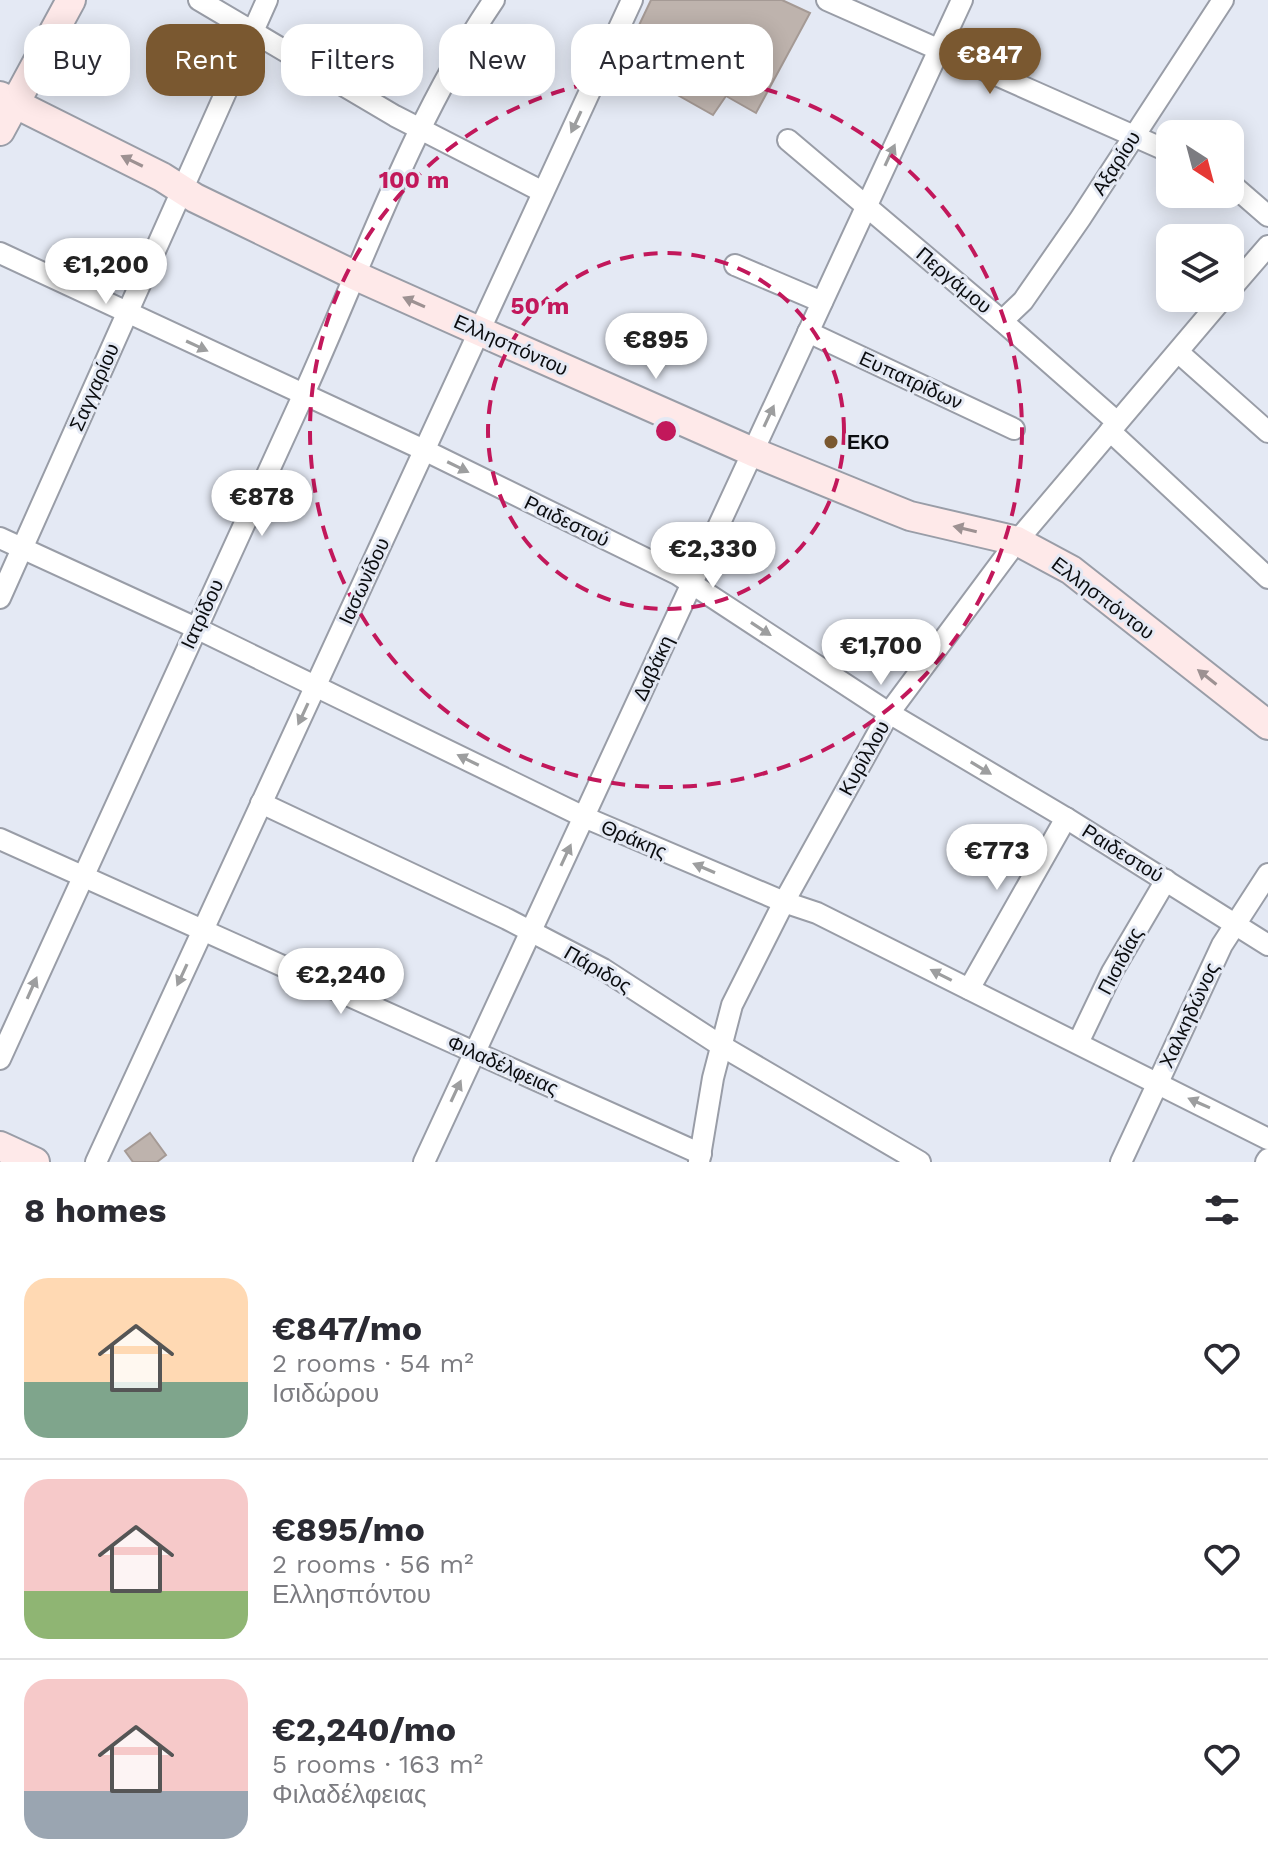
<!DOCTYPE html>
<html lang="en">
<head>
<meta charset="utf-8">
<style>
  body { margin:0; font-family:"Work Sans",sans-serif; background:#f7f7f7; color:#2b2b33; height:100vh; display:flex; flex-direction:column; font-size:30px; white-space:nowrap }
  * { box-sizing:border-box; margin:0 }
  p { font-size:26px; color:#7c7c81 }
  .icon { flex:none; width:44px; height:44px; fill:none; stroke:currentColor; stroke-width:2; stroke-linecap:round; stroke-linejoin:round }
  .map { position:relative; height:1162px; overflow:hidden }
  .side { display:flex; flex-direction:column; background:#fff; flex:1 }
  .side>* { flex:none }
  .hud { position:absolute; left:24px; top:24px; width:800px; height:72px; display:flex; gap:16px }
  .needle { width:52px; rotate:144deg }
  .buttons { position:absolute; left:1156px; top:120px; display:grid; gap:16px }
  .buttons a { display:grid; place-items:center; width:88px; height:88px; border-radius:16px; background:#fff; box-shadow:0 4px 20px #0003; font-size:40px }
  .price { position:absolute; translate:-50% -68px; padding:0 18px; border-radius:28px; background:#fff; color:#222; font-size:26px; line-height:52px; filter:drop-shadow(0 2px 4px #0008) }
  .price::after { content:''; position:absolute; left:50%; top:48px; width:24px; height:18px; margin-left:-12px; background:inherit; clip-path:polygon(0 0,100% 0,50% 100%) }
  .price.on { background:#7a5830; color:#fff }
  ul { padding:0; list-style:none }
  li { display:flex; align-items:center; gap:24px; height:200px; padding:0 24px }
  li+li { border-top:2px solid #e1e1e2 }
  li span { display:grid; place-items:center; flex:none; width:224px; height:160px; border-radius:24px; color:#555 }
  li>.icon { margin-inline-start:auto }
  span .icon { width:96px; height:96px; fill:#fffc; stroke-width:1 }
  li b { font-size:34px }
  h2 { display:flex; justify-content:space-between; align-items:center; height:96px; padding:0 24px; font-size:34px }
  .chip { padding:0 28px; border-radius:24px; background:#fff; box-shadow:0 4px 20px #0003; font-size:28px; line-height:72px }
  .chip.on { background:#7a5830; color:#fff }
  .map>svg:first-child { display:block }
  .building { fill:#beb3ad; stroke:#a59a95; stroke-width:2 }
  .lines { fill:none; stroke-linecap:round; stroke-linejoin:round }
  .street-casing { stroke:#999da7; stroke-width:24 }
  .secondary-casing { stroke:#999da7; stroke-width:32 }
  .street { stroke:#fff; stroke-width:20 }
  .secondary { stroke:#fee9e9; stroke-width:28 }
  .oneway { fill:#9d9e9f }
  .oneway2 { fill:#9d9192 }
  .ring { fill:none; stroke:#c2185b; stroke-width:4; stroke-dasharray:14 10 }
  .poi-dot { fill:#7a5830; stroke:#e4e9f4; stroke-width:3 }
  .labels { text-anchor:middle; stroke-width:6; stroke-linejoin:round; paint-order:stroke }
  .street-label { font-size:20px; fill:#0b0d10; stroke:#e4e9f4 }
  .poi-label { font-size:20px; font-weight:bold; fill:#0b0d10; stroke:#e4e9f4; text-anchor:start }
  .centre { fill:#c2185b; stroke:#e4e9f4; stroke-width:4 }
  .ring-label { font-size:24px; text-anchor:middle; font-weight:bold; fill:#c2185b; stroke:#e4e9f4; stroke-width:6; stroke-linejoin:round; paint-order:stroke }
</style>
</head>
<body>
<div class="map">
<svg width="1268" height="1162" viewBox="0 0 1268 1162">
  <rect width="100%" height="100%" fill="#e4e9f4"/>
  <g class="building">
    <polygon points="651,0 782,0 810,13 756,113 726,96 713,115 621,63"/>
    <polygon points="150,1133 166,1155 157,1162 133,1162 125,1151"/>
  </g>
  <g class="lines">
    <defs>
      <g id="street">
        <polyline points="199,0 395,116 543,192"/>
        <polyline points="827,0 1170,152"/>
        <polyline points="788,140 1002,321 1117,422"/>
        <polyline points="1230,183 1268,216"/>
        <polyline points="0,253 424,450 677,574 889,713 1066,818 1268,945"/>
        <polyline points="735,265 822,302"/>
        <polyline points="1230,290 1268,246"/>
        <polyline points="1002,321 1023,301 1080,219 1223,0"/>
        <polyline points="808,332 1014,429"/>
        <polyline points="1178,352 1268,432"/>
        <polyline points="1110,431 1268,578"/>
        <polyline points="0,538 196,628 584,817 784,902 817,913 1268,1139"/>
        <polyline points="0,598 267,0"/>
        <polyline points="261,803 507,919 603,969 720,1045 920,1162"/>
        <polyline points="0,839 701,1154"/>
        <polyline points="969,989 1066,818"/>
        <polyline points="1078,1043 1112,972 1166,880"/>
        <path d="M0,1059C100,838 202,618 302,398C363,264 411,122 494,0"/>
        <polyline points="96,1162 632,0"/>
        <polyline points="424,1162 962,0"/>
        <polyline points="699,1162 713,1078 732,1005 784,902 889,713 1017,541 1223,298"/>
        <polyline points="1121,1162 1222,945 1268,874"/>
        <polyline points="1266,1162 1268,1159"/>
      </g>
      <g id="secondary">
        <polyline points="0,96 162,177 195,198 356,276 479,331 753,452 890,508 910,516 1017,541 1071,570 1268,725"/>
        <polyline points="0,131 71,0"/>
        <polyline points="0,1146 35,1162"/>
      </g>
    </defs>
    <use href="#street" class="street-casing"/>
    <use href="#secondary" class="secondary-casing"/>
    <use href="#street" class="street"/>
    <use href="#secondary" class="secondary"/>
  </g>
  <defs><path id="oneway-solid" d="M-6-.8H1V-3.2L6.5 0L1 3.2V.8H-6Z" transform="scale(2)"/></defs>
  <g class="oneway">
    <use href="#oneway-solid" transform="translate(576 122) rotate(115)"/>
    <use href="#oneway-solid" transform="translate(890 155) rotate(-65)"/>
    <use href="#oneway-solid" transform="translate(197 346) rotate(25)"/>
    <use href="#oneway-solid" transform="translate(769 416) rotate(-65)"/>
    <use href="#oneway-solid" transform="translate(458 467) rotate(26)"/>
    <use href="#oneway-solid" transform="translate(761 629) rotate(33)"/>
    <use href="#oneway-solid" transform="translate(303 714) rotate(115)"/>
    <use href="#oneway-solid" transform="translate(468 760) rotate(-154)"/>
    <use href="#oneway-solid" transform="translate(981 768) rotate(31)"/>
    <use href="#oneway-solid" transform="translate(566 855) rotate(-65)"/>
    <use href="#oneway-solid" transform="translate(704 868) rotate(-157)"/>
    <use href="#oneway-solid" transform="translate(182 975) rotate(115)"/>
    <use href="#oneway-solid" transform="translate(941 975) rotate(-153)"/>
    <use href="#oneway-solid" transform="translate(32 988) rotate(-66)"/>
    <use href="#oneway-solid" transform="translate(456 1091) rotate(-65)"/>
    <use href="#oneway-solid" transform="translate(1199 1103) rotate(-156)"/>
  </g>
  <g class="oneway2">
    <use href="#oneway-solid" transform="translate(132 161) rotate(-154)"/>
    <use href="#oneway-solid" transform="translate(414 302) rotate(-156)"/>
    <use href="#oneway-solid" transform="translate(965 529) rotate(-167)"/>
    <use href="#oneway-solid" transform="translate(1207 677) rotate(-142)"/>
  </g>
  <g class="ring">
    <circle cx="666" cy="431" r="178"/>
    <circle cx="666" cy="431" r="356"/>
  </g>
  <circle class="poi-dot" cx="831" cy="442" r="8"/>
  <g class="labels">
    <g class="street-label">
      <text transform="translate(1116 163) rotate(-57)" y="7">Αξαρίου</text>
      <text transform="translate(954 280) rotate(40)" y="7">Περγάμου</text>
      <text transform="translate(511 345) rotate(24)" y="7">Ελλησπόντου</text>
      <text transform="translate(911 380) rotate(25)" y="7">Ευπατρίδων</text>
      <text transform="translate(94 387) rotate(-66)" y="7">Σαγγαρίου</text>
      <text transform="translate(567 521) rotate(26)" y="7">Ραιδεστού</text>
      <text transform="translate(364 581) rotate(-65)" y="7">Ιασωνίδου</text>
      <text transform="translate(1103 598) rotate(37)" y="7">Ελλησπόντου</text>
      <text transform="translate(202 614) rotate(-65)" y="7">Ιατρίδου</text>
      <text transform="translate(653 668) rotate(-65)" y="7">Δαβάκη</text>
      <text transform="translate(864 758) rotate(-61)" y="7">Κυρίλλου</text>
      <text transform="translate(634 839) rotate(23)" y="7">Θράκης</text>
      <text transform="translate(1123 853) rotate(32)" y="7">Ραιδεστού</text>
      <text transform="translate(1120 961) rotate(-62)" y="7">Πισιδίας</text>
      <text transform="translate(598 969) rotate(30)" y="7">Πάριδος</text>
      <text transform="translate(1189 1015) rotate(-65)" y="7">Χαλκηδώνος</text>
      <text transform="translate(503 1065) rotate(24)" y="7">Φιλαδέλφειας</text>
    </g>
    <g class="poi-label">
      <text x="847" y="449">ΕΚΟ</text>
    </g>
  </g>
  <circle cx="666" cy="431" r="12" class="centre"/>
  <g class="ring-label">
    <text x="414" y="188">100 m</text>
    <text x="540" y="314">50 m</text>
  </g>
</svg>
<div class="buttons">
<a><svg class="needle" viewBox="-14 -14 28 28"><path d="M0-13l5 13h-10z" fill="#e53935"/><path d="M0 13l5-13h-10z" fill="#7c7c81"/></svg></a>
<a><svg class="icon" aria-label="layers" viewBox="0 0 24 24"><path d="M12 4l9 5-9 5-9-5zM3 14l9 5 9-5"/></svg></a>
</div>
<b class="price on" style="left:990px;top:96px">€847</b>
<b class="price" style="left:106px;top:306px">€1,200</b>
<b class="price" style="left:656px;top:381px">€895</b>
<b class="price" style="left:262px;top:538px">€878</b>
<b class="price" style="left:713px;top:590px">€2,330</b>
<b class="price" style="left:881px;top:687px">€1,700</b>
<b class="price" style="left:997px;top:892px">€773</b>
<b class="price" style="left:341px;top:1016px">€2,240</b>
<div class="hud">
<a class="chip">Buy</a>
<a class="chip on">Rent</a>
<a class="chip">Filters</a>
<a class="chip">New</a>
<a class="chip">Apartment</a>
</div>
</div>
<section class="side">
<h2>8 homes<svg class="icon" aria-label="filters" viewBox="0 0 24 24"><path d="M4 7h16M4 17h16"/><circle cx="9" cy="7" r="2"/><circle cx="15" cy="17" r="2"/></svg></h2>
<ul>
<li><span style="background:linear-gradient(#ffd9b3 65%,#7fa58c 0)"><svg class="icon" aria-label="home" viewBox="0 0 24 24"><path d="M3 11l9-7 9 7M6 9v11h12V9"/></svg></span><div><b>€847/mo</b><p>2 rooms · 54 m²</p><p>Ισιδώρου</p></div><svg class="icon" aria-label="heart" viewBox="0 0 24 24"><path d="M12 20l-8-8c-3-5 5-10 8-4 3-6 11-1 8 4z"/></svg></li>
<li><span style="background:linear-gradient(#f6c9c9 70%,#8fb573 0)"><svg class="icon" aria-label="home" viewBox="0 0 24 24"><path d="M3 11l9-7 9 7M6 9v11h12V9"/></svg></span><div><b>€895/mo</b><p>2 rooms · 56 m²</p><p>Ελλησπόντου</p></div><svg class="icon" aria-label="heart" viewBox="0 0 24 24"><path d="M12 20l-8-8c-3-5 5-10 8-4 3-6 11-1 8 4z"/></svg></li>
<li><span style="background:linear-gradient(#f6c9c9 70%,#9aa5b1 0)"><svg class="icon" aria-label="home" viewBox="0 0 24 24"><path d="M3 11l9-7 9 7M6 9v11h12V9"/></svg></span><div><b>€2,240/mo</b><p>5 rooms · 163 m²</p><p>Φιλαδέλφειας</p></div><svg class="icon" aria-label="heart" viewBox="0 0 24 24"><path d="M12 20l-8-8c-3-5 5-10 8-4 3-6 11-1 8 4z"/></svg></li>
</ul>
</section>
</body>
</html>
